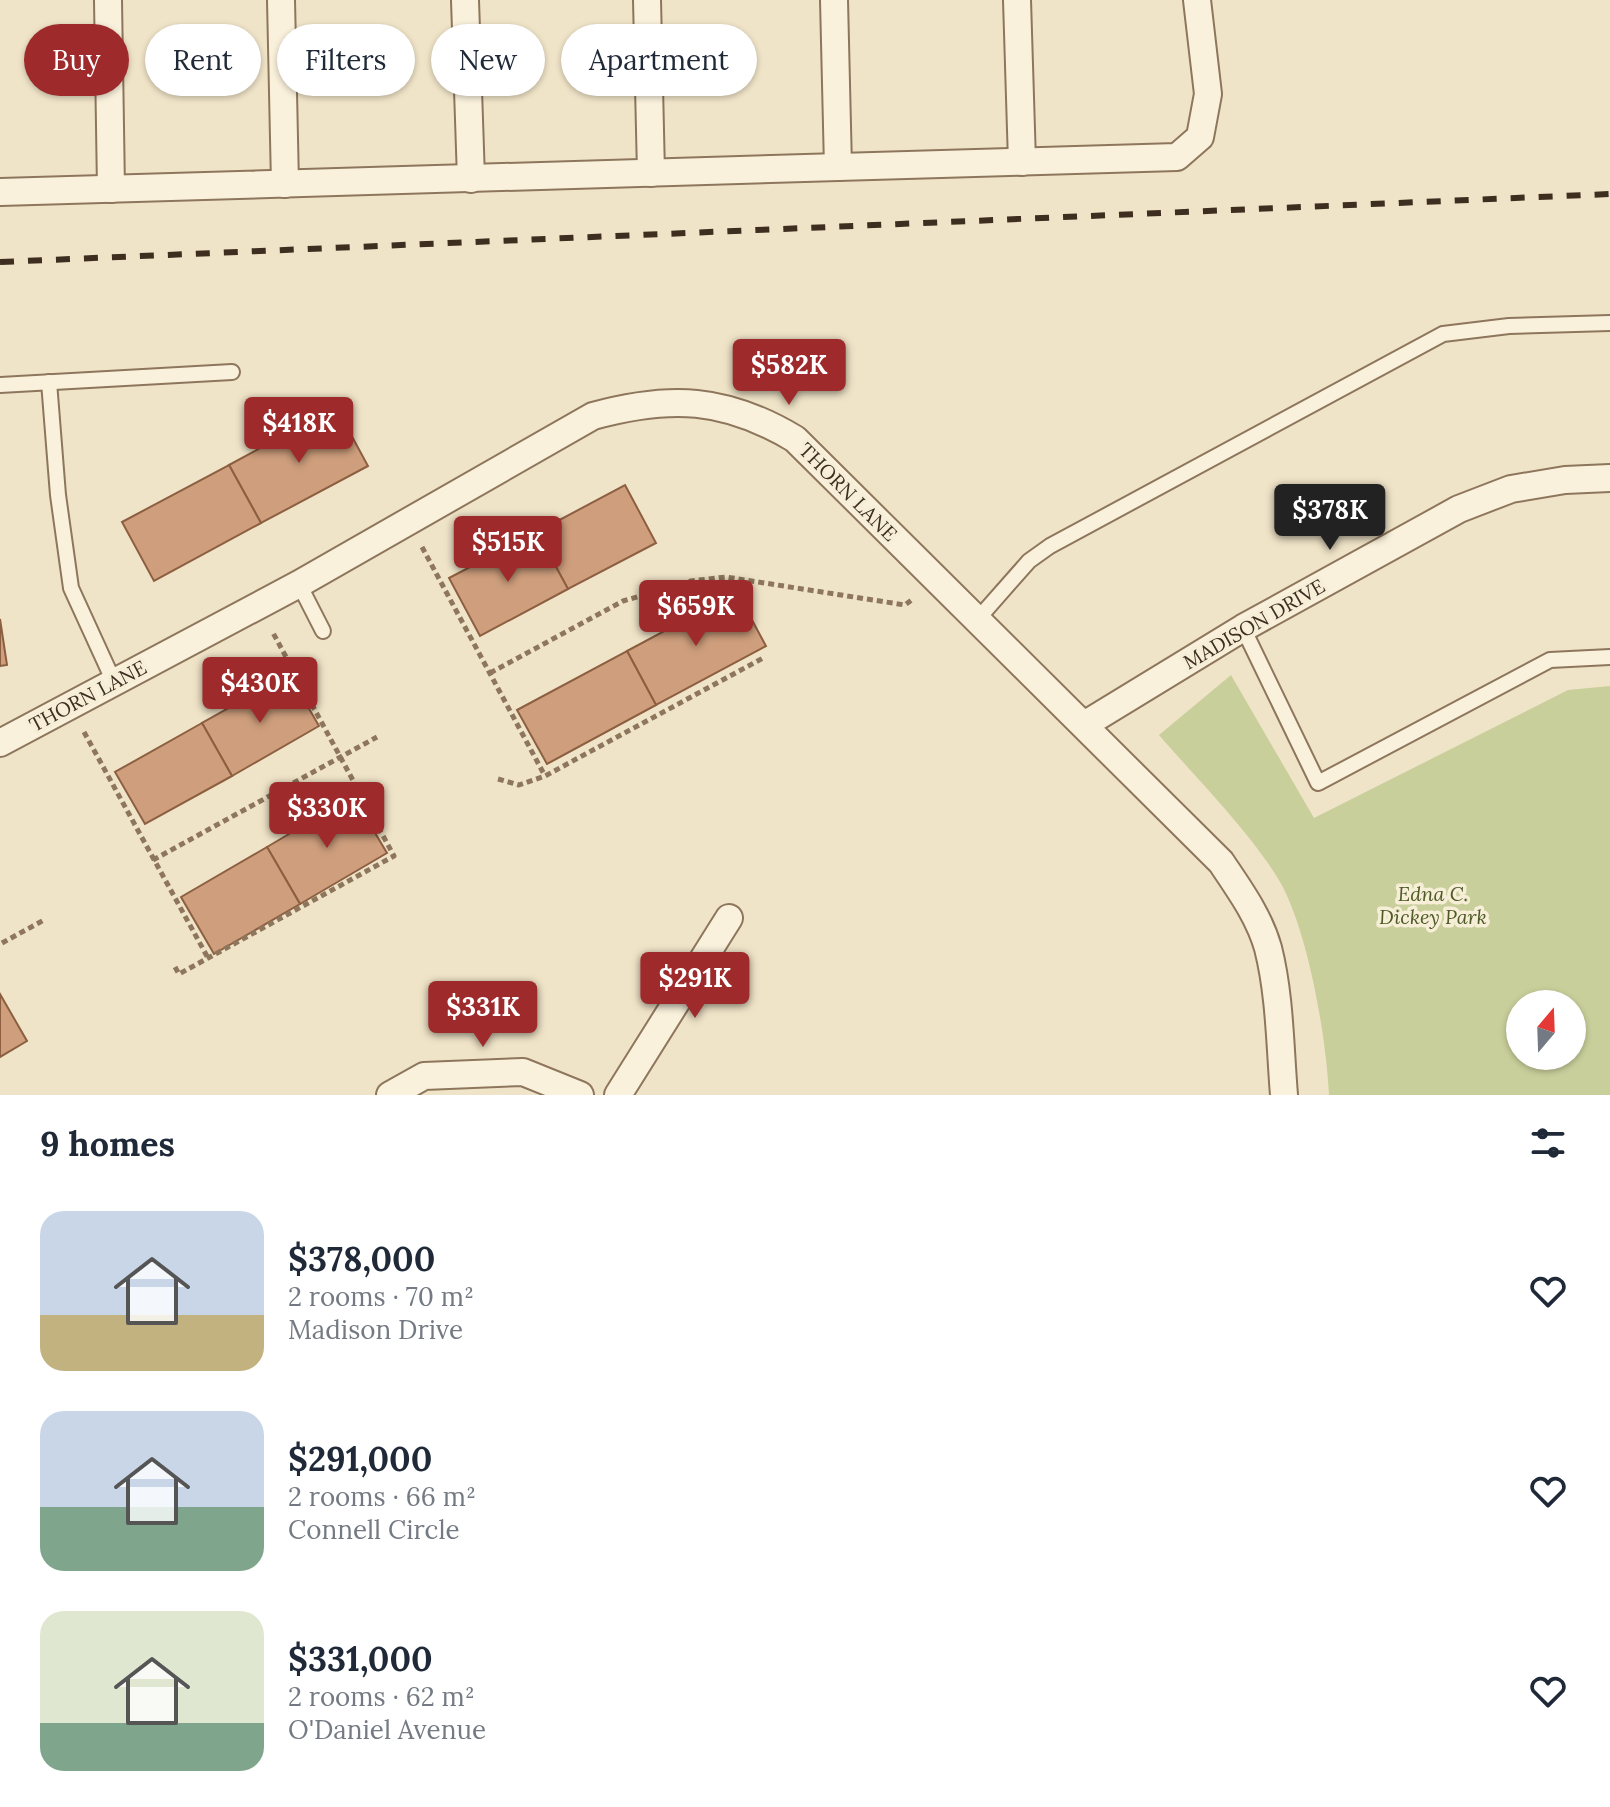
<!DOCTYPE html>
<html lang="en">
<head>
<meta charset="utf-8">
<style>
  body { margin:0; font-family:Lora,serif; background:#f2f2f3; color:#1f2937; height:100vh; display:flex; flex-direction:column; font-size:30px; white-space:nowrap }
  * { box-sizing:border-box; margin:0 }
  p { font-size:26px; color:#747a83 }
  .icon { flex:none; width:44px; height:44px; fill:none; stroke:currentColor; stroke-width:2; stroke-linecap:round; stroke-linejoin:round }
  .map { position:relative; height:1095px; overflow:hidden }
  .details { display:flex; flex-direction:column; background:#fff; flex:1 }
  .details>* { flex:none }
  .hud { position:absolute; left:24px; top:24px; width:800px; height:72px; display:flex; gap:16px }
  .needle { width:52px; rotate:19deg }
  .fabs { position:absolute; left:1506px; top:990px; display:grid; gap:16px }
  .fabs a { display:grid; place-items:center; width:80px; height:80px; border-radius:50%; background:#fff; box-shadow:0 2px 6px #0004; font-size:40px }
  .price { position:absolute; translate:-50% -68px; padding:0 18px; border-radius:8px; background:#9e2a2b; color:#fff; font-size:26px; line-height:52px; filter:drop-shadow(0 2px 4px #0008) }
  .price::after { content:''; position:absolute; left:50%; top:48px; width:24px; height:18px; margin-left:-12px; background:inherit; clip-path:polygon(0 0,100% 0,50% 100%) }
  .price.current { background:#222; color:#fff }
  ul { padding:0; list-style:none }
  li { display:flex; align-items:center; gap:24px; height:200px; padding:0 40px }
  li span { display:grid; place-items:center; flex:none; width:224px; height:160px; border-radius:24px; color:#555 }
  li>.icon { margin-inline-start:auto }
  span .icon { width:96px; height:96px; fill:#fffc; stroke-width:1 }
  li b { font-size:34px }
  h2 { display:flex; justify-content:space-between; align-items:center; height:96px; padding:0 40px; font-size:34px }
  .tag { padding:0 28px; border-radius:36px; background:#fff; box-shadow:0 2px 6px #0004; font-size:28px; line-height:72px }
  .tag.current { background:#9e2a2b; color:#fff }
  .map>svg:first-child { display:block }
  .green { fill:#c9cf9b; fill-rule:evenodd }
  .building { fill:#cf9f7d; stroke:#8d5f41; stroke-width:2 }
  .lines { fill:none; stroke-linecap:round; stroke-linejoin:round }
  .service-casing { stroke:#8d765c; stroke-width:18 }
  .minor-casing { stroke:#8d765c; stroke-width:30 }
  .path { stroke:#8d765c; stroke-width:5; stroke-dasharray:6 4; stroke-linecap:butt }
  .service { stroke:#faf1dc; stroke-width:14 }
  .minor { stroke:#faf1dc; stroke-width:26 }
  .rail { stroke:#3d2e20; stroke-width:6; stroke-dasharray:14 14; stroke-linecap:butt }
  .labels { text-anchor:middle; stroke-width:7; stroke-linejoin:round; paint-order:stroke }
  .street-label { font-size:20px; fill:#3d2e20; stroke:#f7eed8 }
  .park-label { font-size:20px; font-style:italic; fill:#4d5a26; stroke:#f7eed8 }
</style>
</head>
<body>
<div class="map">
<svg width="1610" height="1095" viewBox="0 0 1610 1095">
  <rect width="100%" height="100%" fill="#f0e4c8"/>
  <path class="green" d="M1231,675L1314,818L1568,690L1610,686V1095H1329C1326,1038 1311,951 1288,898C1268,850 1195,777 1159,735ZM1572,1004V1056H1520V1004Z"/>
  <g class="building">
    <polygon points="336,407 368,466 261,523 229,465"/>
    <polygon points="229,465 261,523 154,581 122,522"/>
    <polygon points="625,485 656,543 568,589 537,532"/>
    <polygon points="537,532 568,589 480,636 449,578"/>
    <polygon points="737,592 766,646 656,705 627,651"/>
    <polygon points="0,619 7,665 0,666"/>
    <polygon points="627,651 656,705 547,764 517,710"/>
    <polygon points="289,674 319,726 232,776 202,723"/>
    <polygon points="202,723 232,776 145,824 115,772"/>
    <polygon points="353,796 387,853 300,904 267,847"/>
    <polygon points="267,847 300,904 214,954 181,897"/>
    <polygon points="0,994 27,1041 0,1057"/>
  </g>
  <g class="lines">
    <defs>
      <g id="service">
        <polyline points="49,382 58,495 71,588 114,682"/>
        <polyline points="0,385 232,372"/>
        <polyline points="299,584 323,631"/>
        <polyline points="977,620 1029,561 1050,546 1443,334 1509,326 1610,323"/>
        <polyline points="1243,628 1318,783 1550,660 1610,657"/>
      </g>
      <g id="minor">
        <polyline points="108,0 111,189"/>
        <polyline points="281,0 285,184"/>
        <polyline points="465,0 471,179"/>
        <polyline points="647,0 651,173"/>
        <polyline points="834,0 838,167"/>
        <polyline points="1017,0 1022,162"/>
        <polyline points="0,192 1177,157 1200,137 1208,94 1197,0"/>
        <polyline points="1084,725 1243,628 1459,509 1511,489 1565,480 1610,478"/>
        <path d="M0,743L299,584L593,416C670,395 725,397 795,439L1221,862C1239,889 1259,916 1268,948C1280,995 1280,1047 1284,1095"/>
        <polyline points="390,1095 424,1076 523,1072 580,1095"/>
        <polyline points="618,1095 729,918"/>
      </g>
    </defs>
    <use href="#service" class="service-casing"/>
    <use href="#minor" class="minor-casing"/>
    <g class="path">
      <polyline points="422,547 545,776"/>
      <polyline points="490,673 623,601 691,581 726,577 905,605 913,599"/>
      <polyline points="84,732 208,958"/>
      <polyline points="498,779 519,785 545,776 765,657"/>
      <polyline points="153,860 377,737"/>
      <polyline points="2,943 44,920"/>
      <polyline points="175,967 179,974 394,856 272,631"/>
    </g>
    <use href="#service" class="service"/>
    <use href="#minor" class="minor"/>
    <polyline class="rail" points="0,262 1610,194"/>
  </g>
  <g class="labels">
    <g class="street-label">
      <text transform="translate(848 492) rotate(45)" y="7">THORN LANE</text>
      <text transform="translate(1254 624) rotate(-30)" y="7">MADISON DRIVE</text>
      <text transform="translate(88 696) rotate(-28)" y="7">THORN LANE</text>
    </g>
    <g class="park-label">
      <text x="1433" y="901">Edna C.<tspan x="1433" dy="23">Dickey Park</tspan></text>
    </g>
  </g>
</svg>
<div class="fabs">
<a><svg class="needle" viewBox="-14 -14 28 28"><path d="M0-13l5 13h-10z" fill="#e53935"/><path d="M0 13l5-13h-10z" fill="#747a83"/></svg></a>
</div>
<b class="price" style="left:789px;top:407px">$582K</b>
<b class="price" style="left:299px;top:465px">$418K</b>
<b class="price current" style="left:1330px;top:552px">$378K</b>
<b class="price" style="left:508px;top:584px">$515K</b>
<b class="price" style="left:696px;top:648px">$659K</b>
<b class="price" style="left:260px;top:725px">$430K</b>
<b class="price" style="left:327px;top:850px">$330K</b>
<b class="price" style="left:695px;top:1020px">$291K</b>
<b class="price" style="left:483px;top:1049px">$331K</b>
<div class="hud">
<a class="tag current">Buy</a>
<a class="tag">Rent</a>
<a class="tag">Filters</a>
<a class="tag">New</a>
<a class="tag">Apartment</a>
</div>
</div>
<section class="details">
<h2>9 homes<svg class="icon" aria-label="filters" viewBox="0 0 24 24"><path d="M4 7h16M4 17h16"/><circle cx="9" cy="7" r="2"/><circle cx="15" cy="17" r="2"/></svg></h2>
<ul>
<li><span style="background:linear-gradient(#c9d6e8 65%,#c2b280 0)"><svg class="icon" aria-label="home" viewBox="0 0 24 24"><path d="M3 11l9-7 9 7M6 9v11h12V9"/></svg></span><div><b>$378,000</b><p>2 rooms · 70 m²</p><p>Madison Drive</p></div><svg class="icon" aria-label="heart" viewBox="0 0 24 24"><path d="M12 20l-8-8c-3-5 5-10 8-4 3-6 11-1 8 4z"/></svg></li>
<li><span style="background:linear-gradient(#c9d6e8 60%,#7fa58c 0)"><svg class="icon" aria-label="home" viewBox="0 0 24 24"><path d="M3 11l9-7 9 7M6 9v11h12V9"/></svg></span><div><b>$291,000</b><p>2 rooms · 66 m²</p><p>Connell Circle</p></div><svg class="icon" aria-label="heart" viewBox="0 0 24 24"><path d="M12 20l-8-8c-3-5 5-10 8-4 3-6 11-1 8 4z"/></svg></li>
<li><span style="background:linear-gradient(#dfe7d0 70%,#7fa58c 0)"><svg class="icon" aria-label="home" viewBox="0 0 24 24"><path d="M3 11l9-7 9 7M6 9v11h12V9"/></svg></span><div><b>$331,000</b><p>2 rooms · 62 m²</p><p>O'Daniel Avenue</p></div><svg class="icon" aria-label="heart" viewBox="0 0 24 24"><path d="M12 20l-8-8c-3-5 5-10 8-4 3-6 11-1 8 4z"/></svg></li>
</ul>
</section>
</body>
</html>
